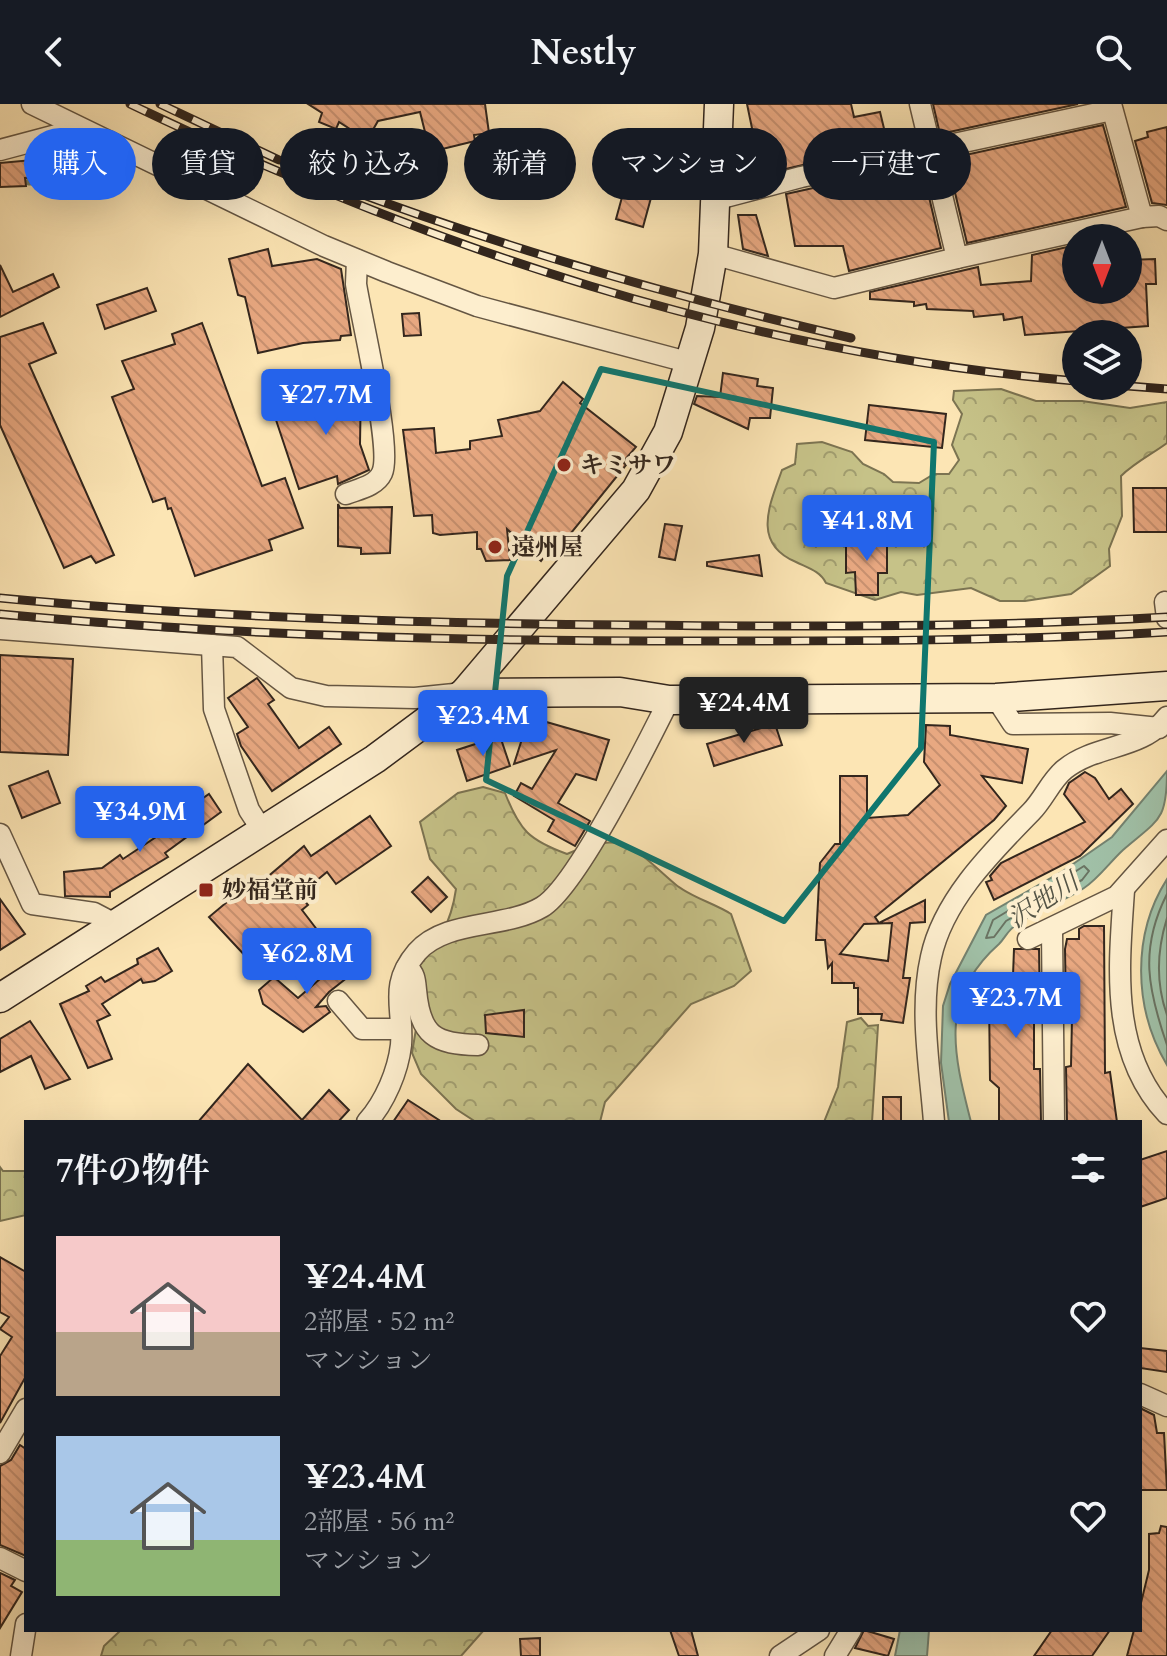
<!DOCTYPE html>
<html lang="ja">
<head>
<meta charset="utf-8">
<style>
  body { margin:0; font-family:Cardo,"Noto Serif JP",serif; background:#242831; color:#f1f3f6; height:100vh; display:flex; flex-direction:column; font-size:30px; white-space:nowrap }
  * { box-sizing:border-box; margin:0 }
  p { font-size:26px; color:#9ea1a6 }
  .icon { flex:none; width:44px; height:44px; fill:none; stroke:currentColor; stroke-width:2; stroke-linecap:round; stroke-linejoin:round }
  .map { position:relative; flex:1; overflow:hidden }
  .details { position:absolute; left:24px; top:1016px; width:1118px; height:512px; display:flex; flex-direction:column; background:#171b24; border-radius:0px; box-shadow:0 8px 32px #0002 }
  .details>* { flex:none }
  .top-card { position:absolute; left:24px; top:24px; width:1120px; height:72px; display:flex; gap:16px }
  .needle { width:52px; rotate:180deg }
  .controls { position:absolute; left:1062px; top:120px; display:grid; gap:16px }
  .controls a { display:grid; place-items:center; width:80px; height:80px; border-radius:50%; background:#171b24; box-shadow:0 8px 32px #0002; font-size:40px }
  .price { position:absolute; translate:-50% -68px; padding:0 18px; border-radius:8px; background:#2563eb; color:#fff; font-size:26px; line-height:52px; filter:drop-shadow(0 2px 4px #0008) }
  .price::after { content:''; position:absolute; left:50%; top:48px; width:24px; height:18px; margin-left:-12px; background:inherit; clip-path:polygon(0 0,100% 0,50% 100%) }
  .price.on { background:#222; color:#fff }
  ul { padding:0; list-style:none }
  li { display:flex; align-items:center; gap:24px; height:200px; padding:0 32px }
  li span { display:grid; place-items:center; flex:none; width:224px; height:160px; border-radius:0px; color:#555 }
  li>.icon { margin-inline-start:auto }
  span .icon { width:96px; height:96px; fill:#fffc; stroke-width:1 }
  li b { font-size:34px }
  h2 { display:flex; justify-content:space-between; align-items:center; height:96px; padding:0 32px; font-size:34px }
  .chip { padding:0 28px; border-radius:36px; background:#171b24; box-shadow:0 8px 32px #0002; font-size:28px; line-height:72px }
  .chip.on { background:#2563eb; color:#fff }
  header { display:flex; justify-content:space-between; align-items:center; height:104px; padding:0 32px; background:#171b24; font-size:36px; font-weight:700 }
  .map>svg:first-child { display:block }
  .forest { fill:url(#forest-crowns); stroke:#7c7452; stroke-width:2 }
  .water { fill:#a0c0a7; stroke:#748270; stroke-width:2 }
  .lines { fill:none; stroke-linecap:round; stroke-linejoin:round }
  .shore { stroke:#6a7362; stroke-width:2 }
  .stream { stroke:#748270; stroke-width:7 }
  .building { fill:url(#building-back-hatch); stroke:#33261d; stroke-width:2; fill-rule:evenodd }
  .street-casing { stroke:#655643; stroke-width:23 }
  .secondary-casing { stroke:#33261d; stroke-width:31 }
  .street { stroke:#fdeece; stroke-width:20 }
  .secondary { stroke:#fdeece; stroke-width:28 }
  .rail-casing { stroke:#33261d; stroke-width:9 }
  .rail { stroke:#fdeece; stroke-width:6; stroke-dasharray:18; stroke-linecap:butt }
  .marked { fill:none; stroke:#0f766e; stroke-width:6; stroke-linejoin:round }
  .poi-dot { fill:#8f2418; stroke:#fdeece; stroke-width:3 }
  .labels { text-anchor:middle; stroke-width:8; stroke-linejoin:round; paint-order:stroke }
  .poi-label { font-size:24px; font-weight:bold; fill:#33261d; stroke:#fdeece; text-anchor:start }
  .water-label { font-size:26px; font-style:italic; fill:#545446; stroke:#fdeece }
</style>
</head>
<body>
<header><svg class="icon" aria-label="back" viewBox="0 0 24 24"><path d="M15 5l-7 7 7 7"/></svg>Nestly<svg class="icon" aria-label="search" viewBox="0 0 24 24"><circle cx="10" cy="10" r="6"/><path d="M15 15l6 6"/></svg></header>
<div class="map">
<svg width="1167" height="1552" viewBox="0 0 1167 1552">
  <defs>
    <pattern id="forest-crowns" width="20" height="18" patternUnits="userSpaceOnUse" patternTransform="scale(2)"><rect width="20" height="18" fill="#c6c288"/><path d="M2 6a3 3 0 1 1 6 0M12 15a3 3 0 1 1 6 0" fill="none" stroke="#a19d6f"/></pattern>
    <pattern id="building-back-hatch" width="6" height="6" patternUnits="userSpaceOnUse" patternTransform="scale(2)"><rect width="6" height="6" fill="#e8a881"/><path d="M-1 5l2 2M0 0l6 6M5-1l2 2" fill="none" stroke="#c7906f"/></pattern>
  </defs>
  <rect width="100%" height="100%" fill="#fce5b4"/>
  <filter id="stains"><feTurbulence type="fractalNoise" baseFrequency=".0025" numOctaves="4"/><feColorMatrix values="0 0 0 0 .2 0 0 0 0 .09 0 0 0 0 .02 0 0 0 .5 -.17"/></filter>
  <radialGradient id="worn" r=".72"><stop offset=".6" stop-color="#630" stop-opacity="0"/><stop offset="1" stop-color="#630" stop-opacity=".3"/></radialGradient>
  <g class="forest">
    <path d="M1001,285L1036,297H1082L1130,304L1167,298V339C1152,350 1134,359 1121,372L1122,412L1109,445L1110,462L1071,490L1025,497H1000L971,484L917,491L901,488L875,496L826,479C820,467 808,464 796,458C751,439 770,400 782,366L795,360L797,340L822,338L852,348L863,360L884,370L893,378L919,379L934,370H949L959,356L952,341L962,310L953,296L954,287Z"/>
    <path d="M483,683L505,689C520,727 529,736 567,750C624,724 634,745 675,780C690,793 714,799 731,810L751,867L734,882L691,900L605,998L600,1018H476L456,1005L421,970L412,949L417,919L414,866C438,841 451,820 456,785L430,755L420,718L458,689Z"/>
    <polygon points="861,914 868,922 878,921 872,1018 824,1018 838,983 847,918"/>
    <polygon points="0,1063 3,1067 26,1067 26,1111 0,1117"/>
    <polygon points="121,1526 484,1526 461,1552 101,1552 104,1542"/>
  </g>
  <g class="water">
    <path d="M1167,667C1167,717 1159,715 1123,746C1110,758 1098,775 1084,784C1062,799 1036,806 1015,822C1008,826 1005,834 999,840C939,893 953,948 971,1018H949L941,959L943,902L950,880L986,811L1063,767L1112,733Z"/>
    <path d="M1167,775V961C1133,904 1132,830 1167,775Z"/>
    <polygon points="900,1526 929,1526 927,1552 895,1552"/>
  </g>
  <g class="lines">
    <g class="shore">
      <polygon points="1084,762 1089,767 1082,776 1050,793 1045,791 1046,786"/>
      <path d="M1167,790C1139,845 1148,886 1167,941"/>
      <polygon points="1021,799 1025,801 1025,806 1006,817 994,833 986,834 993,816"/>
      <path d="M1167,814C1157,846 1156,880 1167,911"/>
    </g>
    <path class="stream" d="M29,78C60,76 95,79 119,57"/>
  </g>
  <g class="building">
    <polygon points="308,0 485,0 489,29 474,31 475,37 430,48 420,8 378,17 367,36 339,18 336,25 319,18 322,9"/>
    <polygon points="747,0 851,0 854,13 880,8 888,41 743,75 740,31 753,29"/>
    <polygon points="933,0 1078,0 940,30"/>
    <polygon points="1103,21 1126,103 967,139 947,55"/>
    <polygon points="1167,23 1167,101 1152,99 1135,37 1148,33 1147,28"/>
    <polygon points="645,34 663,34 663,50 643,123 616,115 635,46 645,49"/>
    <polygon points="76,52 77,72 25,74 26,82 0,83 0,59"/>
    <polygon points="922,63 941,144 849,167 843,142 795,142 786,90 863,73 863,84 906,77 904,67"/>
    <polygon points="738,111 756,111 768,152 743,145"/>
    <polygon points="1076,141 1076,186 1128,186 1128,156 1155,155 1156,180 1146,180 1148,222 1025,231 1022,213 1004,216 1003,210 974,213 973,207 927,205 926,200 914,202 914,198 870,195 870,188 978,163 981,181 1031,177 1032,151"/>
    <polygon points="268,145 272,162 317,155 341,165 351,231 341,232 340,236 303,239 258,249 245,193 238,191 229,155"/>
    <polygon points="0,161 13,188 53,170 59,183 0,213"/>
    <polygon points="147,184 156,207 105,225 97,201"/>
    <polygon points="419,209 421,231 404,232 402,210"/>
    <polygon points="43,219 56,249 29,260 114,451 96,459 91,452 64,464 0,321 0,233"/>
    <polygon points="202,219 262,382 285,374 303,424 269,436 272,446 195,472 171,404 168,405 165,394 153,398 112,293 134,285 122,257 175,240 172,230"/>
    <polygon points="723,269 758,275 757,282 773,284 770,314 750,314 748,325 694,300 697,292 720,293"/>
    <polygon points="563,278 583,295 580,299 636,343 623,358 626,361 563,439 557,436 541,457 507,425 510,456 486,457 481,445 477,445 477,428 440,431 433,429 432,411 414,412 403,326 434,324 436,349 470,345 470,337 502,332 498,316 540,307"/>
    <polygon points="321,280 361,281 360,340 369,366 338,380 337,372 299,385 275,313 320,298"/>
    <polygon points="869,301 946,310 942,344 865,336"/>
    <polygon points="1133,384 1167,384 1167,428 1134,428"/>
    <polygon points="338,400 340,404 392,403 390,449 361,450 361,444 338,442"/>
    <polygon points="665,420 682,422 675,456 659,453"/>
    <polygon points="846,435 887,435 887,469 878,469 878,491 856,491 855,468 846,469"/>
    <polygon points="759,451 762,472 707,462 707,458"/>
    <polygon points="0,551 73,555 68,651 0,648"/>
    <polygon points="257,574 274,596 268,600 299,644 329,623 341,640 272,687 241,642 237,630 248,623 228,594"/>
    <polygon points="529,613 609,636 596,676 576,670 558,699 590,717 575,742 548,727 554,716 514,692 521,679 532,685 556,646 514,660"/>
    <polygon points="775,620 782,641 714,662 707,640"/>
    <path d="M926,621L950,622V631L1028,645L1022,679L982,672L1006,702L994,716L875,813L879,819L925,796V818L910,819L903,874H910L903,919L881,916L882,910H858V884H854V879H832V859L828,864L825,836H816L820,759L835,740H840V672H867V714L908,711L940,681L924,658ZM892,819L888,857L840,850L864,820Z"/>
    <polygon points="500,632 510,662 467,677 457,646"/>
    <polygon points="48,667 60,699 22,714 9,682"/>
    <polygon points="1085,668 1095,674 1109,695 1121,685 1133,700 1080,752 994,796 986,778 992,776 990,772 1001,759 1085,718 1064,690 1069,679"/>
    <polygon points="209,690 221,708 165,749 168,753 110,788 110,793 65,792 64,768 102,764 120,751 123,755 159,731 156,727"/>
    <polygon points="370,712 391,742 336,780 327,768 299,791 308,801 302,806 318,827 263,871 209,813 233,793 230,790 253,773 259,780 304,742 311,752"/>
    <polygon points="428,773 447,793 431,808 412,788"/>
    <polygon points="0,795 25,830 0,846"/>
    <polygon points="1084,822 1104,822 1105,969 1110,968 1117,1018 1067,1018 1066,963 1071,962 1072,914 1067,914 1066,905 1065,845 1067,835 1079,835 1079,825"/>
    <polygon points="158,844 172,867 155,877 143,879 141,875 102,900 110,911 97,917 112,955 88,964 60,900 89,887 86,882 101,873 105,878 138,860 137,855"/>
    <polygon points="1014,845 1039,845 1040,905 1034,905 1034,965 1040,965 1041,1018 999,1018 999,984 990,976 989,894 994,894 994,879 1003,879 1003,872 1013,872"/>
    <polygon points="350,849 362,862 329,888 316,903 326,902 330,908 303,928 263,900 259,886 274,873 298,894"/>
    <polygon points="524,906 524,933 486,929 485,911"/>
    <polygon points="30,917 70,975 45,985 31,952 0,968 0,935"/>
    <polygon points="248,960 302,1016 329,986 349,1006 338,1018 198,1018"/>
    <rect x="883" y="993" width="18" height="25"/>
    <polygon points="408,996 442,1018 393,1018"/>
    <polygon points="1167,1047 1167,1094 1140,1103 1140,1056"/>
    <polygon points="0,1153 26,1168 26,1272 0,1319 0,1252 12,1233 0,1225 9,1213 0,1208"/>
    <polygon points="1140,1244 1167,1247 1167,1268 1140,1264"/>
    <polygon points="1140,1304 1154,1311 1157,1329 1164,1329 1167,1386 1140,1386"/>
    <polygon points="20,1341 26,1345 26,1452 0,1441 0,1362 11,1356"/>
    <polygon points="1161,1422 1167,1423 1167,1552 1127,1552 1134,1526 1140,1526 1140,1503 1149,1466 1149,1430 1159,1429"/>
    <polygon points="0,1469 15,1476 11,1482 22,1488 0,1524"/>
    <polygon points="670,1526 691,1526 698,1552 679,1552"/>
    <polygon points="864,1526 894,1535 888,1552 855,1544"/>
    <polygon points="1052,1526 1110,1526 1092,1552 1034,1552"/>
    <polygon points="540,1534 540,1552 521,1552 520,1535"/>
  </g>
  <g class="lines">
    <defs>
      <g id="street">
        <polyline points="32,0 324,142 387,168 477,202 691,259"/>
        <polyline points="920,0 957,154 1142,113"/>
        <polyline points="1111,0 1142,113 1159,112 1167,116"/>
        <polyline points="0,46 79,25"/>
        <polyline points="714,96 801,73 1112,6"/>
        <polyline points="713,150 834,184 957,154"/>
        <path d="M346,390C359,385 376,382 382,369C393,346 361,213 356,180L357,156"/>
        <polyline points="1165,498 1167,514"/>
        <polyline points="0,525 237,543 291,584 326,592 415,594 464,589"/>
        <polyline points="212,541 214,605 249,706 262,726"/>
        <polyline points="996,594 1013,620 1110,619 1159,624"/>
        <polyline points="0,730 32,800 94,809 115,820"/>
        <path d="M1124,786C1119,863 1109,948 1167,1010"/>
        <polyline points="1052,827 1054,1018"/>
        <polyline points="1028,835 1117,792 1167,736"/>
        <path d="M407,863C415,870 415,876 416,886C420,932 435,940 478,941"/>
        <polyline points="338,897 362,925 400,925"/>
        <path d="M367,1018C385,998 398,967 401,941C404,903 388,882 417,848C446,815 505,825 542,803C577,782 648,638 669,596"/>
        <path d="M934,1018C930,964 919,906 931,853C943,796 992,748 1031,708C1044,695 1051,676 1065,665C1096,640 1142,646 1167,613"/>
        <polyline points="1140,1290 1167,1302"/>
        <polyline points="0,1349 26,1305"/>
        <polyline points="0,1454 26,1467"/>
        <polyline points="21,1552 26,1520"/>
        <polyline points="780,1552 819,1526"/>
        <polyline points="835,1552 851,1526"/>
      </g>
      <g id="secondary">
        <polyline points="464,589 620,588 669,596 996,594 1167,582"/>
        <polyline points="0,894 375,655 464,589 636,386 668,328 700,224 713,150 719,0"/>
      </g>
    </defs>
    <use href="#street" class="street-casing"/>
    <use href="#secondary" class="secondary-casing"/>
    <use href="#street" class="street"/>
    <use href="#secondary" class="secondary"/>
    <defs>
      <g id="rail">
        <path d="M130,0C430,144 742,249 1076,277"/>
        <polyline points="160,0 279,56"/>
        <path d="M334,80C504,144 674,193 851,234"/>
        <polyline points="1128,282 1167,285"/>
        <path d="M0,494C209,514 419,519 629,521C808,523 987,523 1167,513"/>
        <path d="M0,510C231,532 464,537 695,537C853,537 1010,537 1167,528"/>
      </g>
    </defs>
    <use href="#rail" class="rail-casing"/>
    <use href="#rail" class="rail"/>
  </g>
  <path class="marked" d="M601,265L934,338L921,644L784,817L486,676L507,472Z"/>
  <g class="poi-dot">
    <circle cx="564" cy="361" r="8"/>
    <circle cx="495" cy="443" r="8"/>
    <rect x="198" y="778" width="16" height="16" rx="4"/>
  </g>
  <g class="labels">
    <g class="poi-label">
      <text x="580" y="369">キミサワ</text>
      <text x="511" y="451">遠州屋</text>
      <text x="222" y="794">妙福堂前</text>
    </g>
    <g class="water-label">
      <text transform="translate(1043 796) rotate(-33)" y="9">沢地川</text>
    </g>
  </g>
  <rect width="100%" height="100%" filter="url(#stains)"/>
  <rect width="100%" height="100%" fill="url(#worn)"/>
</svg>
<div class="controls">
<a><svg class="needle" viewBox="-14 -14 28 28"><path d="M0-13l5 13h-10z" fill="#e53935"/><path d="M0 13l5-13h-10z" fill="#9ea1a6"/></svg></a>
<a><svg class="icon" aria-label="layers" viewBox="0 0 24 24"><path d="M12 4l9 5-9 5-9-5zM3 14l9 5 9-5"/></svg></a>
</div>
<b class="price" style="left:326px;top:333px">¥27.7M</b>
<b class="price" style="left:867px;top:459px">¥41.8M</b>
<b class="price on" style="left:744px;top:641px">¥24.4M</b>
<b class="price" style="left:483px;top:654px">¥23.4M</b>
<b class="price" style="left:140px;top:750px">¥34.9M</b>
<b class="price" style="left:307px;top:892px">¥62.8M</b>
<b class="price" style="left:1016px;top:936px">¥23.7M</b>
<div class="top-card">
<a class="chip on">購入</a>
<a class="chip">賃貸</a>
<a class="chip">絞り込み</a>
<a class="chip">新着</a>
<a class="chip">マンション</a>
<a class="chip">一戸建て</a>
</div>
<section class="details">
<h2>7件の物件<svg class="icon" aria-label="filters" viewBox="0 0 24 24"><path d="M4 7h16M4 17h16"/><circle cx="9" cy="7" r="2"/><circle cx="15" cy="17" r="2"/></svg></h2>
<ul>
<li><span style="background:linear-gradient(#f6c9c9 60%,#b9a48a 0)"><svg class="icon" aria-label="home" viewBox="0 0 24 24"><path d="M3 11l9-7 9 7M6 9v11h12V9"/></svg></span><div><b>¥24.4M</b><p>2部屋 · 52 m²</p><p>マンション</p></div><svg class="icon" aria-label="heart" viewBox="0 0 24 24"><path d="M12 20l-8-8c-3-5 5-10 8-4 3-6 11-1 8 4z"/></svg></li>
<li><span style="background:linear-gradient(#a9c7e8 65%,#8fb573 0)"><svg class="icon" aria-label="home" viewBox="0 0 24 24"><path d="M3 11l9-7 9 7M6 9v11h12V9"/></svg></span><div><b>¥23.4M</b><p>2部屋 · 56 m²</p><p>マンション</p></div><svg class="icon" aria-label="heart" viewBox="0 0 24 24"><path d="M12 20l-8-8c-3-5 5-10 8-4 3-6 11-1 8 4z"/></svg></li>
</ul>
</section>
</div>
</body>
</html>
